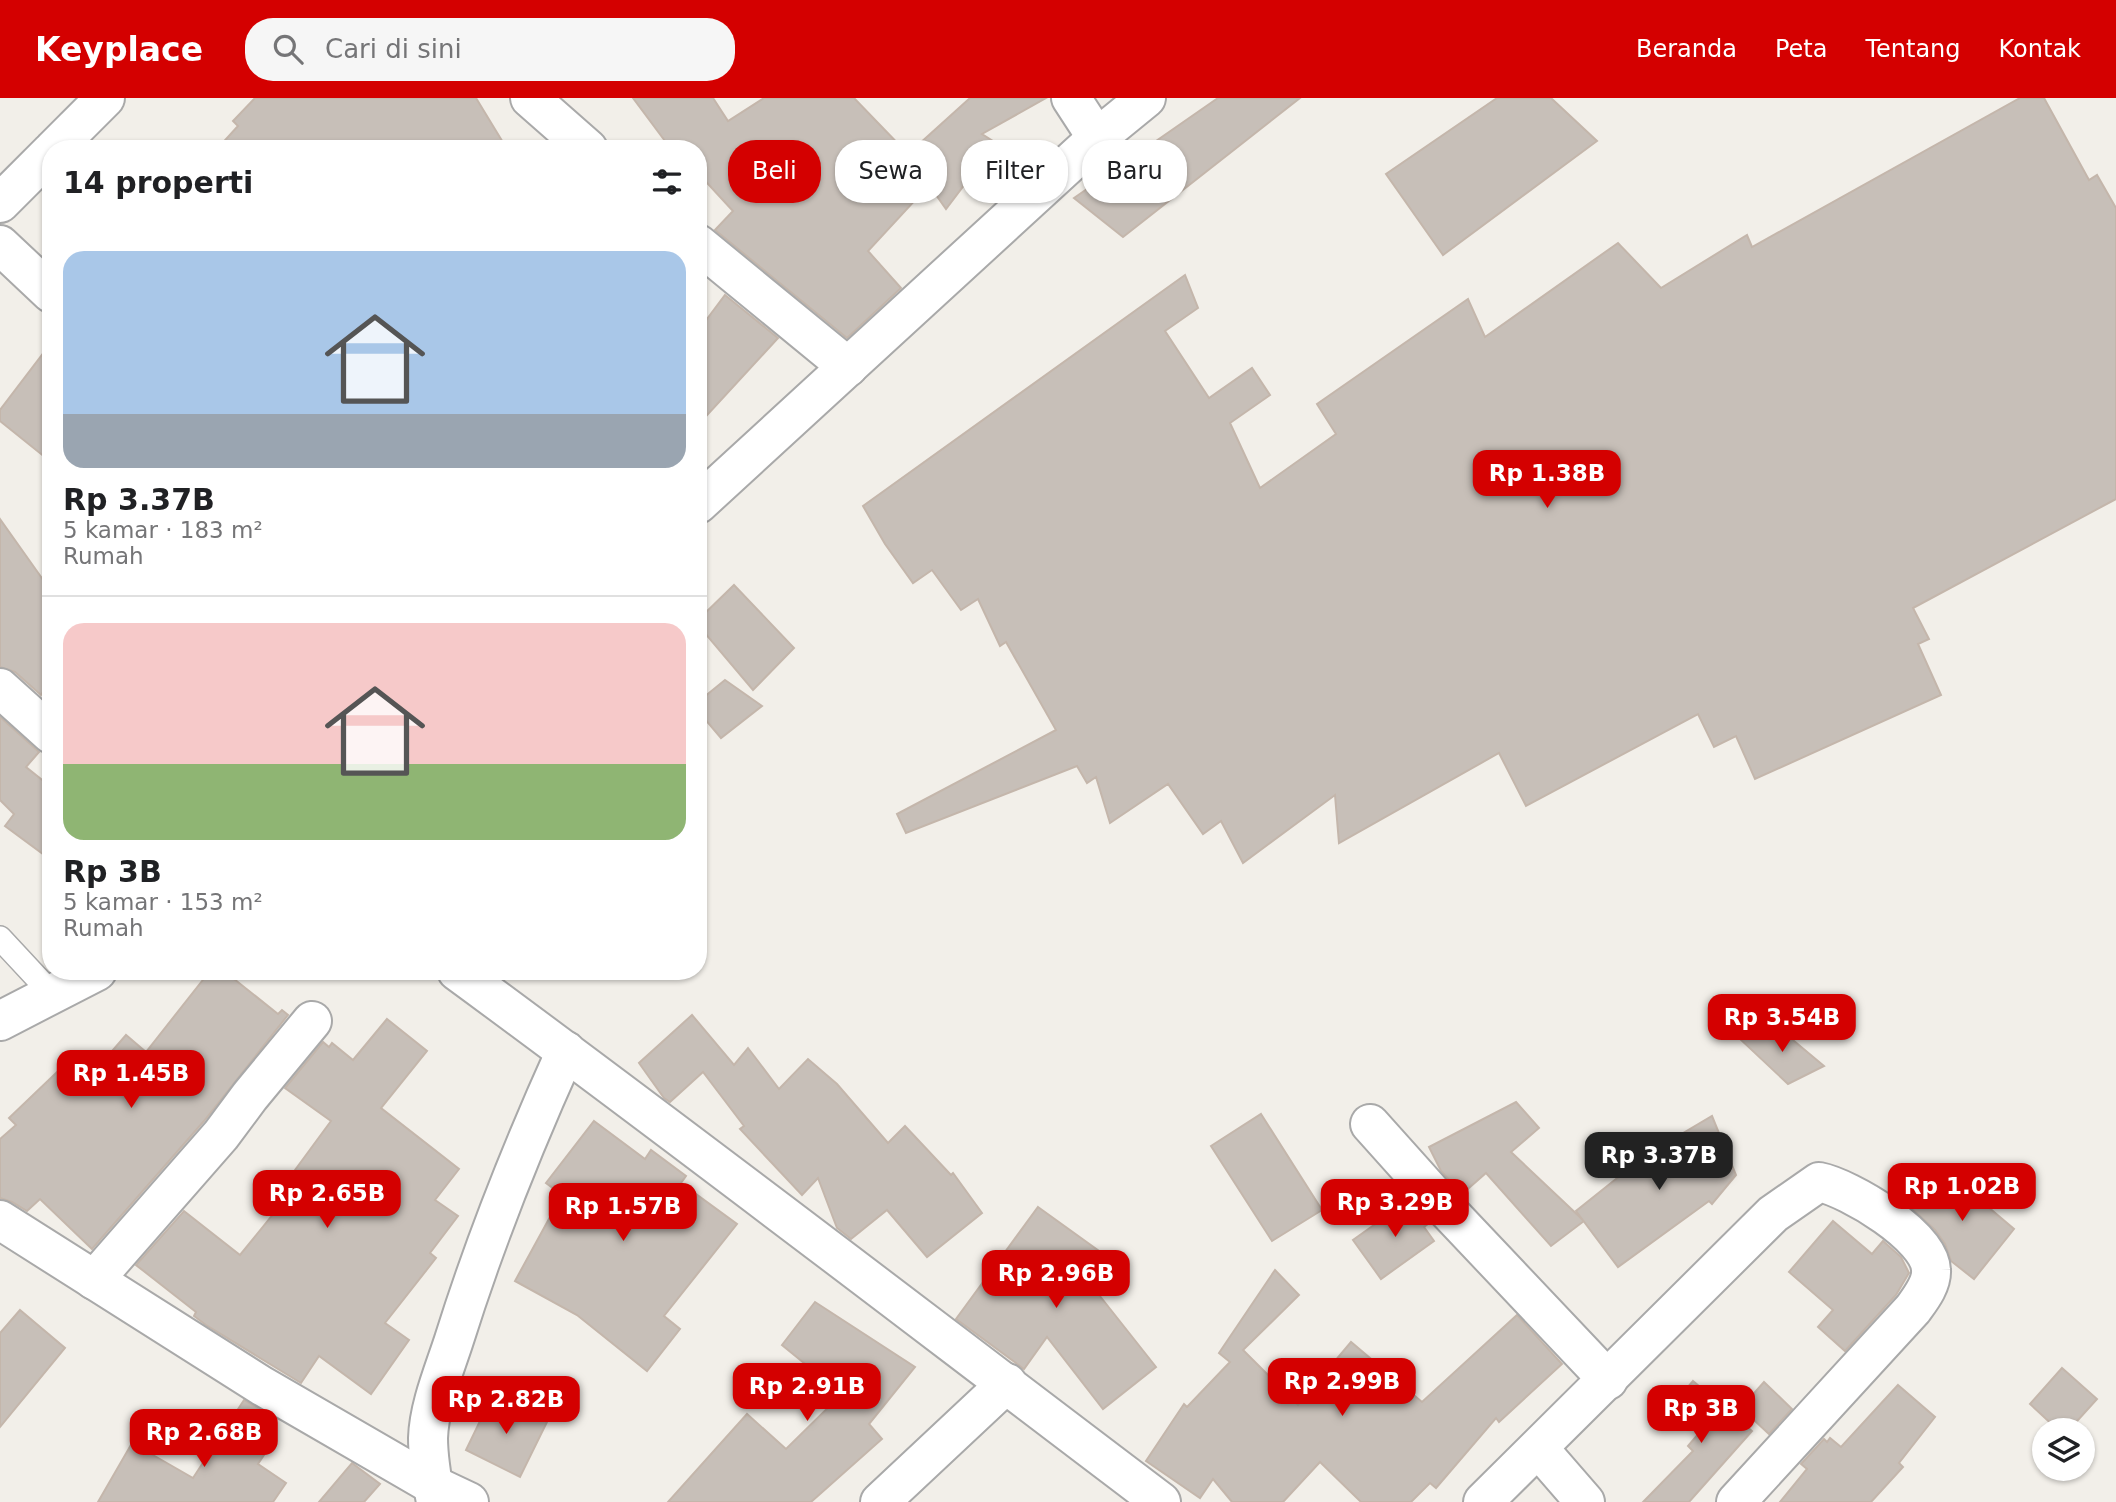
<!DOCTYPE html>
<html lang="id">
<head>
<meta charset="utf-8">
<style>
  body { margin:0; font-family:"DejaVu Sans",sans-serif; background:#f6f6f6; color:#202124; height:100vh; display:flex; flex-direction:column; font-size:26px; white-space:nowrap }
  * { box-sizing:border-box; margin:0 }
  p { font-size:23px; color:#757577 }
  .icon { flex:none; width:38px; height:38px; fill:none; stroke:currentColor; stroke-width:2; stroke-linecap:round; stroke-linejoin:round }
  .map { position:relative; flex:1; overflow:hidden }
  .side { position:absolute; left:42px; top:42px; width:665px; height:840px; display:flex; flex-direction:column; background:#fff; border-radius:28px; box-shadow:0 2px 5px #0004 }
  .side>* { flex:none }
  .banner { position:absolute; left:728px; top:42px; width:665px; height:63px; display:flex; gap:14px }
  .fabs { position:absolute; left:2032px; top:1320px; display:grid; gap:14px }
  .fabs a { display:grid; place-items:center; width:63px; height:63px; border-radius:50%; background:#fff; box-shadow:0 2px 5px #0004; font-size:35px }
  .price { position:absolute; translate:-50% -60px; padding:0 16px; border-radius:14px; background:#d40000; color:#fff; font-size:23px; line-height:46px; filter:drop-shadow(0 2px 4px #0008) }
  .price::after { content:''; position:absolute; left:50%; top:42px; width:21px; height:16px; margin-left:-10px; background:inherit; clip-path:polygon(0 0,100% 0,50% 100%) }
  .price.current { background:#222; color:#fff }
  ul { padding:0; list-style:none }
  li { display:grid; align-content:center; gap:14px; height:371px; padding:0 21px }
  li+li { border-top:2px solid #e0e0e0 }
  li span { display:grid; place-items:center; height:217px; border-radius:21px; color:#555 }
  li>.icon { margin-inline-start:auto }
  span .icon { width:126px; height:126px; fill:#fffc; stroke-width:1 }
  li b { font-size:30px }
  h2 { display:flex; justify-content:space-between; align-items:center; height:84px; padding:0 21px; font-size:30px }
  .pill { padding:0 24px; border-radius:28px; background:#fff; box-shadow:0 2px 5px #0004; font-size:24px; line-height:63px }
  .pill.current { background:#d40000; color:#fff }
  header { display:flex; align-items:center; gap:42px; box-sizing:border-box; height:98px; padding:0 35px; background:#d40000; color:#fff }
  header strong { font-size:33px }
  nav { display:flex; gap:38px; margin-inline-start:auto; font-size:24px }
  .search { width:490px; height:63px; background:#f6f6f6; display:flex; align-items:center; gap:18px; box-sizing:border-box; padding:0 24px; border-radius:28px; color:#757577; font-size:26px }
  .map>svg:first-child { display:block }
  .building { fill:#c7bfb8; stroke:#c4b6ab; stroke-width:2 }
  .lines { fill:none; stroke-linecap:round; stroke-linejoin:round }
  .service-casing { stroke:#a9a9a9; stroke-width:26 }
  .minor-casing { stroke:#a9a9a9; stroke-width:42 }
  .service { stroke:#fff; stroke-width:23 }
  .minor { stroke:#fff; stroke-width:38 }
</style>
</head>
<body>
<header>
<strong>Keyplace</strong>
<div class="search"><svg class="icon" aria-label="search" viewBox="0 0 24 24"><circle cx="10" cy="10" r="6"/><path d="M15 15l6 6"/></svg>Cari di sini</div>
<nav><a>Beranda</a><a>Peta</a><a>Tentang</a><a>Kontak</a></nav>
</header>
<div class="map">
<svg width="2116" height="1404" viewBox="0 0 2116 1404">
  <rect width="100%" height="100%" fill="#f2efe9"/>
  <g class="building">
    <polygon points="255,0 476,0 507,51 217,51 238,28 233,23"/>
    <polygon points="633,0 713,0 728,23 764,0 854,0 908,56 970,0 1046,0 982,36 996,45 946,111 929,87 868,153 901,190 847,240 715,132 733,113 698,75 698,51 671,51"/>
    <polygon points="1218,0 1300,0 1123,139 1074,100"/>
    <polygon points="1497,0 1551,0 1597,43 1443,157 1386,76"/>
    <polygon points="2020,0 2044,0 2089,82 2097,77 2116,110 2116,401 1913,510 1929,541 1918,546 1941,597 1755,681 1736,638 1714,649 1698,616 1526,708 1499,655 1339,745 1335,697 1243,765 1221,723 1203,736 1168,686 1110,725 1096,679 1087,685 1077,668 906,735 897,716 1056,632 1006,544 1000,548 978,501 961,512 932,472 913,485 885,446 863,408 1185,177 1198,210 1165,233 1209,300 1252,270 1270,297 1230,325 1260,390 1336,336 1317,306 1468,201 1485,239 1618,145 1661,190 1747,137 1752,149"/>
    <polygon points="725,197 778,240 698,327 698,233"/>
    <polygon points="51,245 51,364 0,323 0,312"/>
    <polygon points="0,421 51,493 51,581 41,597 15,574 0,569"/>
    <polygon points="734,487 794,550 753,592 698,527 698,522"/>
    <polygon points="725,582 762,608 721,640 698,613 698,604"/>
    <polygon points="0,619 39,654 26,669 51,689 51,762 5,728 14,716 0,702"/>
    <polygon points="210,873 224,873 278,916 282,912 288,917 204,1023 92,1151 40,1101 27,1113 12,1104 0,1100 0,1041 16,1027 9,1020 76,956 94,974 126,937 146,954"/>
    <polygon points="692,917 734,967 748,950 779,991 808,961 837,986 888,1045 905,1028 951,1077 953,1075 982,1115 927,1159 887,1112 851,1141 837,1130 818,1080 802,1097 740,1031 744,1028 703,974 670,1004 664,1000 639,965"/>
    <polygon points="387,921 427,953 381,1010 459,1071 435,1102 458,1118 430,1155 436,1160 385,1225 409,1242 371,1296 319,1258 301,1285 206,1227 194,1218 196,1214 136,1167 184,1113 240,1157 292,1093 284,1087 331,1023 285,990 323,944 329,949 332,945 353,962"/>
    <polygon points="1776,928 1824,968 1788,986 1740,941"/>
    <polygon points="1516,1004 1539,1030 1511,1054 1584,1123 1551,1148 1486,1075 1462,1096 1441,1073 1429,1049"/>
    <polygon points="1261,1016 1322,1112 1272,1143 1211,1048"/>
    <polygon points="1712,1018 1736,1077 1712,1106 1709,1103 1618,1169 1576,1113 1646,1057"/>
    <polygon points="594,1023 645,1061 651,1052 686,1078 681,1085 737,1126 664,1218 680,1231 647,1273 577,1217 515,1183 562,1097 546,1085"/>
    <polygon points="1942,1070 2014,1131 1974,1181 1951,1163 1945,1146 1935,1132 1910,1109"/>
    <polygon points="1409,1102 1429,1125 1424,1129 1434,1143 1381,1181 1353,1142"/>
    <polygon points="1038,1109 1106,1158 1088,1183 1156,1269 1103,1311 1047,1239 1024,1271 956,1221"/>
    <polygon points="1833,1123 1872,1156 1883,1143 1901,1159 1909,1175 1896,1197 1845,1253 1818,1229 1833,1212 1789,1174"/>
    <polygon points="1275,1172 1299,1197 1243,1252 1298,1307 1351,1244 1422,1304 1517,1217 1562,1266 1499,1324 1496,1320 1436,1390 1430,1385 1411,1404 1361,1404 1320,1364 1283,1404 1232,1404 1213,1381 1200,1400 1146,1363 1184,1306 1187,1309 1230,1264 1219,1255"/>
    <polygon points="815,1204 915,1269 869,1326 882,1341 811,1404 668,1404 747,1316 786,1351 842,1296 782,1247"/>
    <polygon points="20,1212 65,1250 0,1329 0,1235"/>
    <polygon points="2062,1270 2097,1301 2069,1332 2058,1332 2030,1306"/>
    <polygon points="1693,1283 1752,1333 1689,1404 1643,1404 1693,1353 1688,1348 1700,1334 1671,1309"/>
    <polygon points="1764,1284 1792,1311 1769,1336 1741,1310"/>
    <polygon points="1898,1287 1935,1319 1899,1365 1903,1369 1871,1404 1780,1404 1807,1371 1801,1366 1824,1341 1827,1344 1830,1340 1841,1349"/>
    <polygon points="493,1296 547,1324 520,1379 466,1352"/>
    <polygon points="244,1302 276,1321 265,1337 274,1342 258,1366 286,1385 273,1404 98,1404 132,1345 193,1380"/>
    <polygon points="352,1365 380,1386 364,1404 319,1404"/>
  </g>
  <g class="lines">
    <defs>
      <polyline id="service" points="0,840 53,897"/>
      <g id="minor">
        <polyline points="530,0 588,51"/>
        <polyline points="1071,0 1097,40"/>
        <polyline points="54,51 105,0"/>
        <polyline points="0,105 51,54"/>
        <polyline points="698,146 848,269"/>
        <polyline points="0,147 51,195"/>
        <polyline points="698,406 1097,40 1146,0"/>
        <polyline points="0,590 51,636"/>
        <path d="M457,873C694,1047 927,1227 1161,1404"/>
        <polyline points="0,923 97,873"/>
        <polyline points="1370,1026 1448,1113 1608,1282"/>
        <polyline points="0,1122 262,1288 433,1387 469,1404"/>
        <polyline points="94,1182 221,1037 250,998 312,923"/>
        <polyline points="1539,1351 1585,1404"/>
        <path d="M436,1404C432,1383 428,1361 428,1340C429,1308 444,1273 454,1242C485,1143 523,1048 566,953"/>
        <polyline points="880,1404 1007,1285"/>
        <path d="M1483,1404L1773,1116L1819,1084C1849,1090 1930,1138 1931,1172C1932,1186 1921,1200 1913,1211L1736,1404"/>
      </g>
    </defs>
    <use href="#service" class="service-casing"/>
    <use href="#minor" class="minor-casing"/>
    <use href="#service" class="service"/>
    <use href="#minor" class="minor"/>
  </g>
</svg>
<div class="fabs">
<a><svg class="icon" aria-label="layers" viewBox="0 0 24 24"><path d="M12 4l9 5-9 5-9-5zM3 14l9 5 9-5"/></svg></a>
</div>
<b class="price" style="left:1547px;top:412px">Rp 1.38B</b>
<b class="price" style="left:1782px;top:956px">Rp 3.54B</b>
<b class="price" style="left:131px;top:1012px">Rp 1.45B</b>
<b class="price current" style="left:1659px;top:1094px">Rp 3.37B</b>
<b class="price" style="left:1962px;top:1125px">Rp 1.02B</b>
<b class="price" style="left:327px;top:1132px">Rp 2.65B</b>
<b class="price" style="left:1395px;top:1141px">Rp 3.29B</b>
<b class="price" style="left:623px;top:1145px">Rp 1.57B</b>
<b class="price" style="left:1056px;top:1212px">Rp 2.96B</b>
<b class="price" style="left:1342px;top:1320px">Rp 2.99B</b>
<b class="price" style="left:807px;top:1325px">Rp 2.91B</b>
<b class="price" style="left:506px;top:1338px">Rp 2.82B</b>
<b class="price" style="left:1701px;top:1347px">Rp 3B</b>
<b class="price" style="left:204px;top:1371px">Rp 2.68B</b>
<div class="banner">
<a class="pill current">Beli</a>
<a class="pill">Sewa</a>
<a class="pill">Filter</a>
<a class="pill">Baru</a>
</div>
<section class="side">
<h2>14 properti<svg class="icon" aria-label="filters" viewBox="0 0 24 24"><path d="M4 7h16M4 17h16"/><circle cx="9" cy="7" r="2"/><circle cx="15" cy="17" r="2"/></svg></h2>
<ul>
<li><span style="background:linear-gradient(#a9c7e8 75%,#9aa5b1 0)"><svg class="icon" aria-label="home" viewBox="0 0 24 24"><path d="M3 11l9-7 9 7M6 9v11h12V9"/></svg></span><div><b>Rp 3.37B</b><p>5 kamar · 183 m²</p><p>Rumah</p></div></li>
<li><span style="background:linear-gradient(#f6c9c9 65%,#8fb573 0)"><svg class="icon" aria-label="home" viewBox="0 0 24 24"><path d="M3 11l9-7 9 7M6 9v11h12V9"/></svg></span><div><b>Rp 3B</b><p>5 kamar · 153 m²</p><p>Rumah</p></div></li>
</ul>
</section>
</div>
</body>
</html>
